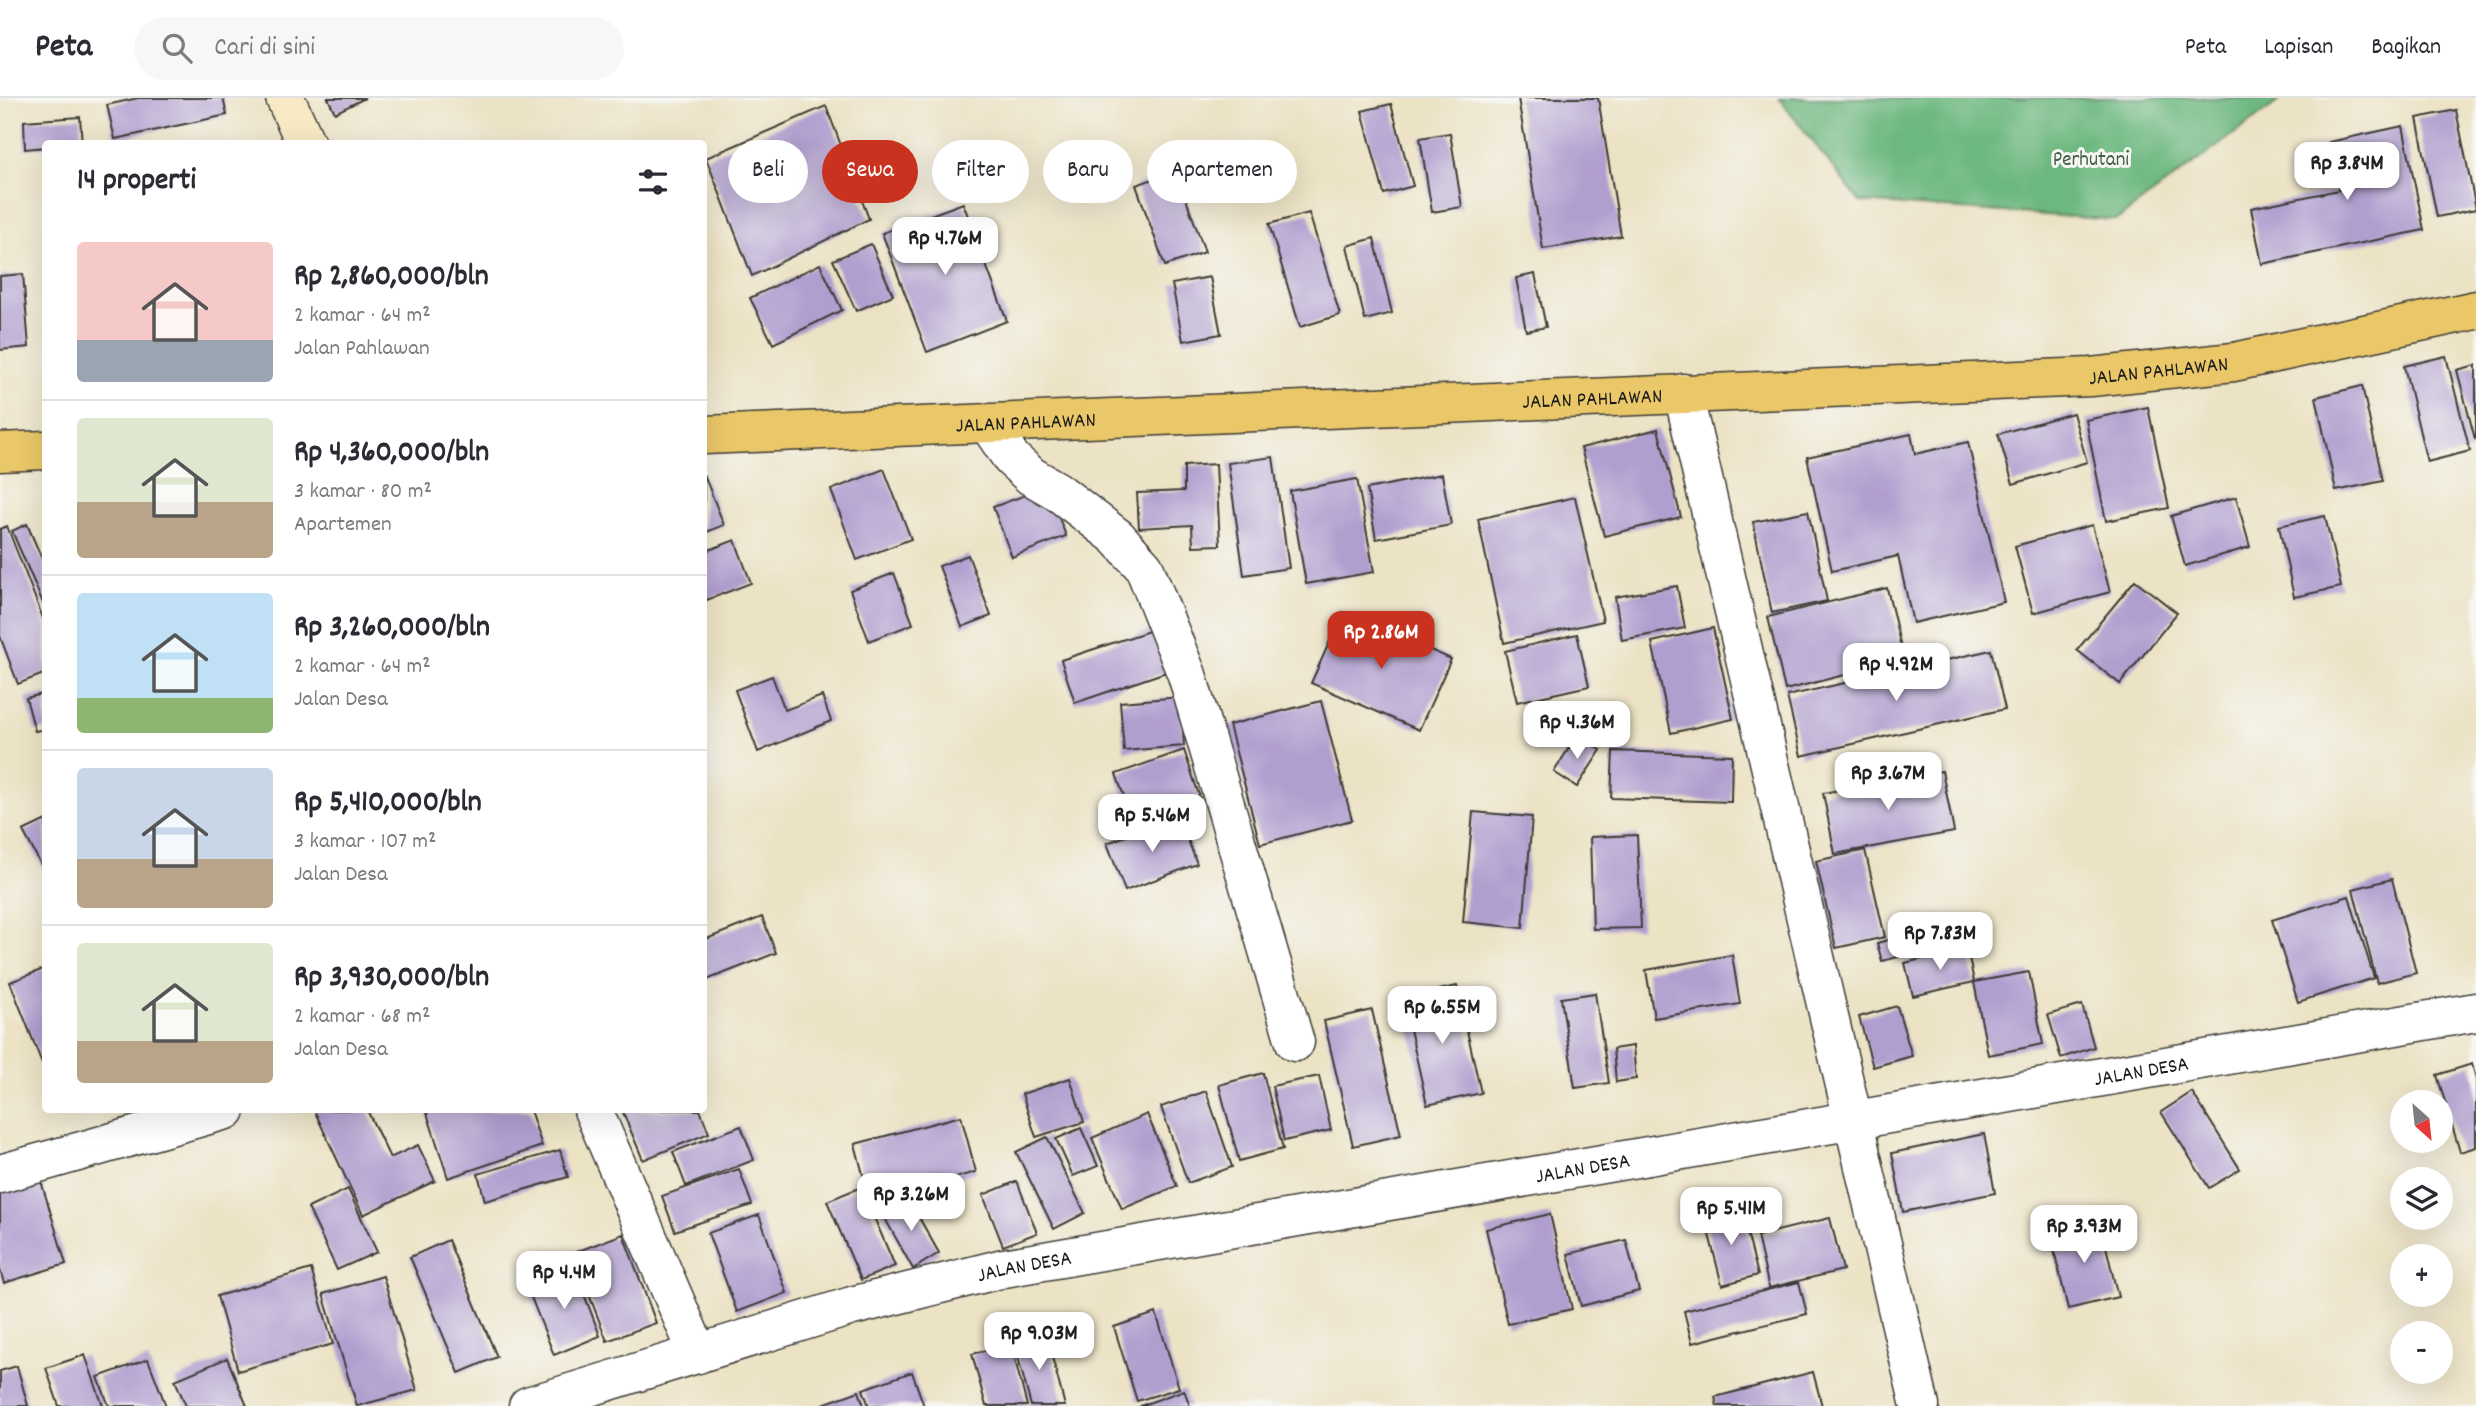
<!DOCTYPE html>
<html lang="id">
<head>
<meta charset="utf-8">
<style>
  body { margin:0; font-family:Dekko,sans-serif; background:#f7f7f7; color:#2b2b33; height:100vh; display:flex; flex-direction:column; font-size:26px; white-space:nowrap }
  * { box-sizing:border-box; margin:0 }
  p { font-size:23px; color:#7c7c81 }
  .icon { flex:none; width:38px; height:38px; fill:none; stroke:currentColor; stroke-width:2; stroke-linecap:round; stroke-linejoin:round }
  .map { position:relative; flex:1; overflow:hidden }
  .sheet { position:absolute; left:42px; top:42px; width:665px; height:973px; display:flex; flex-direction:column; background:#fff; border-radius:7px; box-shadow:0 7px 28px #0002 }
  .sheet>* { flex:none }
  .banner { position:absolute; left:728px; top:42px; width:665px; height:63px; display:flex; gap:14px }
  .needle { width:46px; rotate:153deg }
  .buttons { position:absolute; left:2390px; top:992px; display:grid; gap:14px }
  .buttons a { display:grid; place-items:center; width:63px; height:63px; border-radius:50%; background:#fff; box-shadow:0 7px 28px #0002; font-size:35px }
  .price { position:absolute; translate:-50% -60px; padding:0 16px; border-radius:14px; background:#fff; color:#222; font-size:23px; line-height:46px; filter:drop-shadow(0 2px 4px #0008) }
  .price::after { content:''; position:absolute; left:50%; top:42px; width:21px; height:16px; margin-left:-10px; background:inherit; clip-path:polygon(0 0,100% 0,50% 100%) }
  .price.active { background:#c8321e; color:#fff }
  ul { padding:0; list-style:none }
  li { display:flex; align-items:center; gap:21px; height:175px; padding:0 35px }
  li+li { border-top:2px solid #e1e1e2 }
  li span { display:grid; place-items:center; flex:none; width:196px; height:140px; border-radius:7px; color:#555 }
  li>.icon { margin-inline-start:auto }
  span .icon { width:84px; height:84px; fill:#fffc; stroke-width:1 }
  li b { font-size:30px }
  h2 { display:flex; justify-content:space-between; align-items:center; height:84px; padding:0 35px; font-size:30px }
  .tag { padding:0 24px; border-radius:32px; background:#fff; box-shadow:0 7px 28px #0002; font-size:24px; line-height:63px }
  .tag.active { background:#c8321e; color:#fff }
  header { display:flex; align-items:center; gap:42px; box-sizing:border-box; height:98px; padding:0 35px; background:#fff; border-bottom:2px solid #e1e1e2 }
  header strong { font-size:33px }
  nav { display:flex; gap:38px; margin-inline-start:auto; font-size:24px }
  .search { width:490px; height:63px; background:#f7f7f7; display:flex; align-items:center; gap:18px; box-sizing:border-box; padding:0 24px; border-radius:38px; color:#7c7c81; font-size:26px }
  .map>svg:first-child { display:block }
  .forest { fill:#6db880; stroke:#446a4e; stroke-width:2 }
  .building { fill:#b09ecf }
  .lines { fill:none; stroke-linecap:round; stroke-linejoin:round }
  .street-casing { stroke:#3b3a35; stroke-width:41 }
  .secondary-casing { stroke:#3b3a35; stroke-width:41 }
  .highway-casing { stroke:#3b3a35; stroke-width:41 }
  .street { stroke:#fff; stroke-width:38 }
  .secondary { stroke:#f7e9c3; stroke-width:38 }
  .highway { stroke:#eac769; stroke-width:38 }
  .labels { text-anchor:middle; stroke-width:6; stroke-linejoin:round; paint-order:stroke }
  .park-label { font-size:21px; fill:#415e47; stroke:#f6f6f2 }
  .street-label { font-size:21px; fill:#1c1c1c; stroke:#f6f6f2 }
</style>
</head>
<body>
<header>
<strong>Peta</strong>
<div class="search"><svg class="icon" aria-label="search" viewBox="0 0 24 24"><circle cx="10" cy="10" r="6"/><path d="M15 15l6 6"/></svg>Cari di sini</div>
<nav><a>Peta</a><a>Lapisan</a><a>Bagikan</a></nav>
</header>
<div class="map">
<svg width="2476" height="1308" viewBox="0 0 2476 1308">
  <rect width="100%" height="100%" fill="#f6f6f2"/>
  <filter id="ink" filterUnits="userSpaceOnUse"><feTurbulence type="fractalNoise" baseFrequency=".0143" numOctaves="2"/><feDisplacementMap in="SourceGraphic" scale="14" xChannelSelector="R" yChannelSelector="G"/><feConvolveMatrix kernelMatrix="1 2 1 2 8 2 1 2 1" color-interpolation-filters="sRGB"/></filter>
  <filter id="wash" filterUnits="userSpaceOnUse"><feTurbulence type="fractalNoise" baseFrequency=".00686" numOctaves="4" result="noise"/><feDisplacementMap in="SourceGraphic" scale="28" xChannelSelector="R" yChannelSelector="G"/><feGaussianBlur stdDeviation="1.57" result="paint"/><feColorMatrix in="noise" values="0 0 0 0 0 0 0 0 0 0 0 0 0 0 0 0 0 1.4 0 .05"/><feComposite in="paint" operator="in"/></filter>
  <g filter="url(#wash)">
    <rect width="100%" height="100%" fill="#ece2c4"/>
    <polygon class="forest" points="1779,0 2283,0 2117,122 1860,104"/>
    <g id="blocks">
      <g class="building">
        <polygon points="138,0 223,0 227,17 115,41 107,7"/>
        <polygon points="328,0 365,0 335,15"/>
        <polygon points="1518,0 1598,0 1621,138 1543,151"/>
        <polygon points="1391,6 1413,88 1384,96 1362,13"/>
        <polygon points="826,8 869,121 752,178 706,60"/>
        <polygon points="2456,12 2476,111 2437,119 2417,20"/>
        <polygon points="80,19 82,46 46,46 46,49 25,51 24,23"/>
        <polygon points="2403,28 2424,132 2262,166 2251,110 2339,92 2329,44"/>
        <polygon points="1450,35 1462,109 1432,114 1420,40"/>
        <polygon points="1176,73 1205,154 1165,168 1136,87"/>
        <polygon points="963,105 1007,223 927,254 882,135"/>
        <polygon points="1309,115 1340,217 1300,229 1269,126"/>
        <polygon points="1374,140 1392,215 1365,222 1347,148"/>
        <polygon points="871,146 893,197 856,213 833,162"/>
        <polygon points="820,166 842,212 773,246 750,200"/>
        <polygon points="23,176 29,249 0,252 0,178"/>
        <polygon points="1535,176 1546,229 1526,233 1516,180"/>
        <polygon points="1210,179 1221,236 1183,243 1172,186"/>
        <polygon points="2446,258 2470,353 2427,364 2404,268"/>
        <polygon points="2476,267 2476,340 2475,341 2457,272"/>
        <polygon points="2362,288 2383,383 2336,393 2316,299"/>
        <polygon points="2148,309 2169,410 2106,423 2086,322"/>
        <polygon points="2073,315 2087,364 2013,386 1998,336"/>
        <polygon points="1658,331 1681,419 1604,438 1581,350"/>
        <polygon points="1911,336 1915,356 1968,344 2004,504 1913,525 1898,458 1832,473 1807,359"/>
        <polygon points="1273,359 1289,470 1244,477 1228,365"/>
        <polygon points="1216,366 1220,447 1193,448 1192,427 1139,430 1137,395 1184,393 1184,368"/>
        <polygon points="884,371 911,441 857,462 831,392"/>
        <polygon points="1442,376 1451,427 1376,441 1367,391"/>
        <polygon points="704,377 724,427 704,435"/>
        <polygon points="1357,381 1374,474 1306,486 1290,393"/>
        <polygon points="1047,389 1066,438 1012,459 993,409"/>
        <polygon points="1575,399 1603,523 1504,545 1478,421"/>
        <polygon points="2236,399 2250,449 2185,468 2171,418"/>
        <polygon points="1808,413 1827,503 1772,515 1753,424"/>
        <polygon points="2325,418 2341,489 2294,499 2279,428"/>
        <polygon points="27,426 46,470 46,512 12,433"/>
        <polygon points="2092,427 2110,494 2033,515 2015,448"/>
        <polygon points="7,428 46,528 46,575 18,586 0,538 0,431"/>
        <polygon points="735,442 751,485 704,503 704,454"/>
        <polygon points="968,457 991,518 962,529 939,468"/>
        <polygon points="894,475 913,526 869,543 850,492"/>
        <polygon points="2135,482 2177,515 2120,586 2077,552"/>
        <polygon points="1677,488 1685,530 1622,542 1615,499"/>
        <polygon points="1887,490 1904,562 1785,592 1768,519"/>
        <polygon points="1343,514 1451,561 1419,632 1311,585"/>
        <polygon points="1713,530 1733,621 1671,635 1652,544"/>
        <polygon points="1155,531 1169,573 1075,605 1061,562"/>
        <polygon points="1577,536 1589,588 1517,604 1505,553"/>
        <polygon points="1991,552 2005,611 1801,658 1787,598"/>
        <polygon points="772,578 785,612 822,598 831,623 758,654 735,592"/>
        <polygon points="46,595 46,631 35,633 26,600"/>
        <polygon points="1181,599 1184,648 1124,653 1120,604"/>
        <polygon points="1321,603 1352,722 1260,746 1229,627"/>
        <polygon points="1577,637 1601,652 1577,689 1554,674"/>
        <polygon points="1184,652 1200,700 1133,723 1116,676"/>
        <polygon points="1613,653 1732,657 1731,704 1611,700"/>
        <polygon points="1942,673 1954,734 1835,756 1823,695"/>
        <polygon points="1473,714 1532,719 1523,830 1463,824"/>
        <polygon points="1179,718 1197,766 1125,793 1107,745"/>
        <polygon points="46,722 46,776 23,733"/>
        <polygon points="1637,737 1641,830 1593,831 1590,739"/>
        <polygon points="1865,752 1885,839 1836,850 1816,763"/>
        <polygon points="2392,781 2416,875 2377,885 2353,791"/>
        <polygon points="2349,798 2374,880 2298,904 2272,822"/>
        <polygon points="762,819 776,855 704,883 704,842"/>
        <polygon points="1933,830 1938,849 1882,863 1877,845"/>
        <polygon points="1967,850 1974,884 1913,898 1905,865"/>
        <polygon points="1732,857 1740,906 1654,920 1646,872"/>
        <polygon points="46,870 46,963 42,965 10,884"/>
        <polygon points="2029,874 2043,946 1988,957 1974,884"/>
        <polygon points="1457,888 1481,995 1427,1007 1403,900"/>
        <polygon points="1595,895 1609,985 1575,990 1561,900"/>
        <polygon points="2082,907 2094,949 2061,960 2048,917"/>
        <polygon points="1897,908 1912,958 1873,969 1859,919"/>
        <polygon points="1372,912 1401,1037 1353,1048 1324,923"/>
        <polygon points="1633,948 1636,981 1616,984 1613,951"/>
        <polygon points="2472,966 2476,981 2476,1049 2460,1054 2437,977"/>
        <polygon points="1263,975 1283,1051 1239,1063 1219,987"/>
        <polygon points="1319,978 1331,1032 1284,1043 1272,988"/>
        <polygon points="1070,980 1084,1024 1036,1039 1022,996"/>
        <polygon points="1206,993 1232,1069 1188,1085 1161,1009"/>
        <polygon points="2192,994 2240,1071 2209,1090 2161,1014"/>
        <polygon points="314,1012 367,1012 390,1060 418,1047 435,1083 363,1117"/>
        <polygon points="426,1012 530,1012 542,1048 448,1080"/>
        <polygon points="622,1012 700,1012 709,1035 643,1062"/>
        <polygon points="1147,1016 1177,1088 1122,1111 1092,1040"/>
        <polygon points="961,1018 976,1074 870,1103 855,1046"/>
        <polygon points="741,1028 754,1062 686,1088 673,1054"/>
        <polygon points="1081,1030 1098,1068 1073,1078 1056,1041"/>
        <polygon points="1984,1036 1995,1095 1903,1114 1892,1055"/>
        <polygon points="1047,1039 1085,1115 1054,1131 1016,1054"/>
        <polygon points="560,1052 568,1079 485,1103 478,1076"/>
        <polygon points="739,1071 752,1107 675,1133 662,1098"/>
        <polygon points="41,1083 66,1166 4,1185 0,1172 0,1096"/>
        <polygon points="1017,1083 1037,1135 1003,1148 983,1097"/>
        <polygon points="861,1089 895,1168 861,1182 827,1103"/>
        <polygon points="348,1091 377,1154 337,1172 308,1110"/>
        <polygon points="908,1100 939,1155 913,1171 882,1115"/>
        <polygon points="1741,1111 1758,1177 1722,1187 1705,1121"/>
        <polygon points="1550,1116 1572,1211 1508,1226 1486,1131"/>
        <polygon points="759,1117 787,1195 737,1214 708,1135"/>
        <polygon points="1830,1120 1843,1172 1769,1190 1757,1138"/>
        <polygon points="2100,1123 2118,1199 2068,1211 2050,1135"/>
        <polygon points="623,1136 656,1225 607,1243 573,1155"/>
        <polygon points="448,1142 497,1259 459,1275 410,1159"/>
        <polygon points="1626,1142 1639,1193 1581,1208 1568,1156"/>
        <polygon points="574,1170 600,1238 554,1257 527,1189"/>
        <polygon points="311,1171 333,1246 238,1273 217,1198"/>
        <polygon points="383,1178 417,1292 357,1308 323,1196"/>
        <polygon points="1799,1184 1807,1216 1692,1245 1684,1213"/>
        <polygon points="1156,1215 1179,1290 1137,1303 1114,1229"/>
        <polygon points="1046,1236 1065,1308 1031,1308 1014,1244"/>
        <polygon points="1011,1246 1027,1308 986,1308 972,1256"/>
        <polygon points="85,1257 103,1308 59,1308 46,1270"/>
        <polygon points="227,1260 247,1308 186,1308 175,1282"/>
        <polygon points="148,1261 166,1308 109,1308 98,1279"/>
        <polygon points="17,1268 28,1308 0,1308 0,1273"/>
        <polygon points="912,1274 924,1308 869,1308 863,1291"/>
        <polygon points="1813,1274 1822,1308 1717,1308 1715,1299"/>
        <polygon points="1184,1292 1190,1308 1140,1308"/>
        <polygon points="859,1293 864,1308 824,1308 823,1306"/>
      </g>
    </g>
  </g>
  <g filter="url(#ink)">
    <use href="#blocks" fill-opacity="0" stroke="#3b3a35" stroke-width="2"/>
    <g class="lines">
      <defs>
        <g id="street">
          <polyline points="1683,295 1920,1308"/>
          <polyline points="989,327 1012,361 1031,378 1057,393 1117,439 1144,469 1187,577 1295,944"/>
          <polyline points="593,1012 698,1256"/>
          <polyline points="0,1076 226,1012"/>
          <path id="s1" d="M528,1308L852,1208L1004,1170L2476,914"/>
        </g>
        <polyline id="secondary" points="285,0 306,46"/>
        <g id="highway">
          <path id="s2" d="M704,337L2091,279L2234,264L2476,212"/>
          <polyline points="0,354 46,352"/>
        </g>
      </defs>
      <use href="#street" class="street-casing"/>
      <use href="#secondary" class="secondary-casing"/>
      <use href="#highway" class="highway-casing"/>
      <use href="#street" class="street"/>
      <use href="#secondary" class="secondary"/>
      <use href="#highway" class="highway"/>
    </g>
  </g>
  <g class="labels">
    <g class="park-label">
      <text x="2091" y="67">Perhutani</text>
    </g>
    <g class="street-label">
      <text dy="7" stroke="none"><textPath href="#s2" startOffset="1456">JALAN PAHLAWAN</textPath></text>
      <text dy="7" stroke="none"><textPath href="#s2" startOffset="889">JALAN PAHLAWAN</textPath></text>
      <text dy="7" stroke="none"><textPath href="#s2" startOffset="322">JALAN PAHLAWAN</textPath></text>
      <text dy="7" stroke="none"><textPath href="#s1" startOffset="1650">JALAN DESA</textPath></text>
      <text dy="7" stroke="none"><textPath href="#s1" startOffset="1083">JALAN DESA</textPath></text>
      <text dy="7" stroke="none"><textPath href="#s1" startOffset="516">JALAN DESA</textPath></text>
    </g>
  </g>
</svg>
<div class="buttons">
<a><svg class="needle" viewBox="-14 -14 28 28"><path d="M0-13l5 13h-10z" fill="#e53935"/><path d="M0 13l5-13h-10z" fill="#7c7c81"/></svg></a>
<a><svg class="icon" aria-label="layers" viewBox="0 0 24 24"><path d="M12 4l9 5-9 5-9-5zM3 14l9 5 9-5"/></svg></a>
<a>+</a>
<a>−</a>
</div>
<b class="price" style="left:2347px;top:104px">Rp 3.84M</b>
<b class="price" style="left:945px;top:179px">Rp 4.76M</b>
<b class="price active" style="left:1381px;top:573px">Rp 2.86M</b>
<b class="price" style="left:1896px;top:605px">Rp 4.92M</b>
<b class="price" style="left:1577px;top:663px">Rp 4.36M</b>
<b class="price" style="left:1888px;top:714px">Rp 3.67M</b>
<b class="price" style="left:1152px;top:756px">Rp 5.46M</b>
<b class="price" style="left:1940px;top:874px">Rp 7.83M</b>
<b class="price" style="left:1442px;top:948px">Rp 6.55M</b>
<b class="price" style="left:911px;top:1135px">Rp 3.26M</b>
<b class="price" style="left:1731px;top:1149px">Rp 5.41M</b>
<b class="price" style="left:2084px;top:1167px">Rp 3.93M</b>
<b class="price" style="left:564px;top:1213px">Rp 4.4M</b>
<b class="price" style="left:1039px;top:1274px">Rp 9.03M</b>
<div class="banner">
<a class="tag">Beli</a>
<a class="tag active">Sewa</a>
<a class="tag">Filter</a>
<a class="tag">Baru</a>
<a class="tag">Apartemen</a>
</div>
<section class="sheet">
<h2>14 properti<svg class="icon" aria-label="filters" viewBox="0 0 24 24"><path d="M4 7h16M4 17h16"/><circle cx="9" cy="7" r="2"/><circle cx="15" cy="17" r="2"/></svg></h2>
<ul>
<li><span style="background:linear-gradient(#f6c9c9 70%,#9aa5b1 0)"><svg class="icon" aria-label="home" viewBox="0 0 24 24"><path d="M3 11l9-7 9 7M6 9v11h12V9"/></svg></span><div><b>Rp 2,860,000/bln</b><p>2 kamar · 64 m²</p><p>Jalan Pahlawan</p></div></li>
<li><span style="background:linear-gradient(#dfe7d0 60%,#b9a48a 0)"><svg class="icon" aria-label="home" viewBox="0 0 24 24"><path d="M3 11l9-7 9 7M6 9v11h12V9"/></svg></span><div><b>Rp 4,360,000/bln</b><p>3 kamar · 80 m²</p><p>Apartemen</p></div></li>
<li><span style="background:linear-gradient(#bfe0f5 75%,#8fb573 0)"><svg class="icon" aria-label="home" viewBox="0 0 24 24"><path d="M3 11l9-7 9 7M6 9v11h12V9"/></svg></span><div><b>Rp 3,260,000/bln</b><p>2 kamar · 64 m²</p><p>Jalan Desa</p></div></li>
<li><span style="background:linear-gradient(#c9d6e8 65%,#b9a48a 0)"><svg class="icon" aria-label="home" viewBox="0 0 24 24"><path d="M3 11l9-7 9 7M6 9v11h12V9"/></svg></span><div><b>Rp 5,410,000/bln</b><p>3 kamar · 107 m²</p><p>Jalan Desa</p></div></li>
<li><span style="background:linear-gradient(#dfe7d0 70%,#b9a48a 0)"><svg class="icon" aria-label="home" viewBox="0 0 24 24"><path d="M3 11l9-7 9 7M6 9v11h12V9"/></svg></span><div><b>Rp 3,930,000/bln</b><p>2 kamar · 68 m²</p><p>Jalan Desa</p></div></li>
</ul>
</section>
</div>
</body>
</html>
